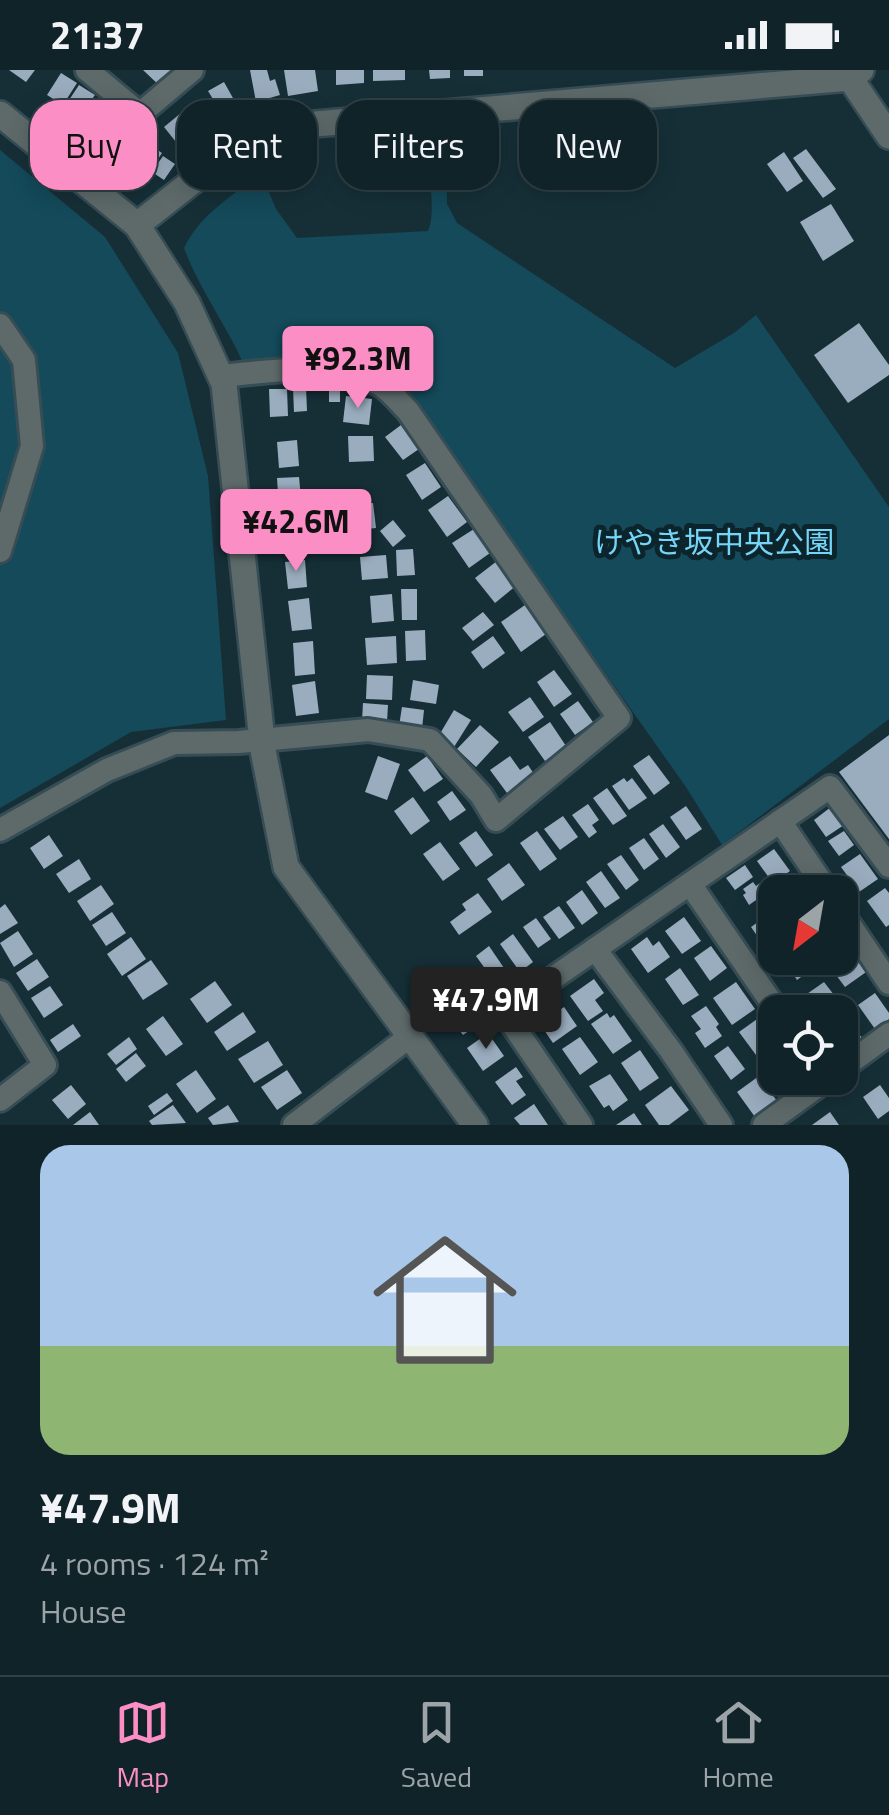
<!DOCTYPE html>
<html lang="en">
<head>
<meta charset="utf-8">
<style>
  body { margin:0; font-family:"Titillium Web","Noto Sans JP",sans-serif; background:#192b31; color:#f1f3f6; height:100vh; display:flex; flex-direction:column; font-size:38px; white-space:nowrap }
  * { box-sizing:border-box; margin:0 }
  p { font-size:32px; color:#9ca4a8 }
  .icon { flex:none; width:55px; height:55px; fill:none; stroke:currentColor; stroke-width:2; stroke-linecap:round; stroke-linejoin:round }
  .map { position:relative; height:1055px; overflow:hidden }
  .drawer { display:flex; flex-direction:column; background:#102329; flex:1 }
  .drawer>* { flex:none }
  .guide { position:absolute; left:30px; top:30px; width:830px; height:90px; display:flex; gap:20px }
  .needle { width:65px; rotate:211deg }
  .tools { position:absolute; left:758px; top:805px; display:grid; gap:20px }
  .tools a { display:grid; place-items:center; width:100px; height:100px; border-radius:20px; background:#102329; box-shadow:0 5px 25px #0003,0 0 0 2px #304046; font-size:50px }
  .price { position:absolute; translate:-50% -85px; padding:0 22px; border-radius:10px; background:#fb8fc5; color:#111; font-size:32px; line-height:65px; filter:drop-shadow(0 2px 5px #0008) }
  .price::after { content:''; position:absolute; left:50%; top:60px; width:30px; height:22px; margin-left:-15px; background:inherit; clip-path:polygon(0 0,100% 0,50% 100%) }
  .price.current { background:#222; color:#fff }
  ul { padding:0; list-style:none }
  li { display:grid; align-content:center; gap:20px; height:530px; padding:0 40px }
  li+li { border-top:2px solid #304046 }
  li span { display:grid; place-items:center; height:310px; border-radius:30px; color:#555 }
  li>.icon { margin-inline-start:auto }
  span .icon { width:180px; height:180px; fill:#fffc; stroke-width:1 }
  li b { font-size:42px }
  .tag { padding:0 35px; border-radius:30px; background:#102329; box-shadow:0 5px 25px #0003,0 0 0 2px #304046; font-size:35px; line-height:90px }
  .tag.current { background:#fb8fc5; color:#111 }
  .status { display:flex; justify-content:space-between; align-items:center; height:70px; padding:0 50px; background:#102329; direction:ltr }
  .status svg { height:28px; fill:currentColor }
  .tabs { display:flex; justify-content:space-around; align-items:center; height:140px; border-top:2px solid #304046; background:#102329; font-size:28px; color:#9ca4a8 }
  .tabs a { display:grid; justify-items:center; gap:5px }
  .tabs .current { color:#fb8fc5 }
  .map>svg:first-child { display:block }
  .green { fill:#144a5a }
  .building { fill:#9aadbf }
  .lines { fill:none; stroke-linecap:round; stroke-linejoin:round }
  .minor-casing { stroke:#364d55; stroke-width:28 }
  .tertiary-casing { stroke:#364d55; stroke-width:30 }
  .minor { stroke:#5e6a6a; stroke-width:22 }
  .tertiary { stroke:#5e6a6a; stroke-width:25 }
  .labels { text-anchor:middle; stroke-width:10; stroke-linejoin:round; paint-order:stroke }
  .park-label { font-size:30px; fill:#74d5f6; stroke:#0c252d }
</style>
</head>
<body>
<div class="status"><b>21:37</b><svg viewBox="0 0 49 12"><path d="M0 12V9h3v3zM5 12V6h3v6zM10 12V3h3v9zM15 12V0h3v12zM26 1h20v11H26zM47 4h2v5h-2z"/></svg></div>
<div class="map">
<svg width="889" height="1055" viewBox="0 0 889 1055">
  <rect width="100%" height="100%" fill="#162f37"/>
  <g class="green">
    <polygon points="0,80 105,167 178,283 208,406 226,650 131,662 0,738"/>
    <path d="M446,80L447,134L457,153L675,298L734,263L756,245L889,437V649L722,775L686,717L407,323L388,310L244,295C226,254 199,219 184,178C202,142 232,127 261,103L276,139L297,168L428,161C436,144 429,103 427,82Z"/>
  </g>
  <g class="building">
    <polygon points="9,0 35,0 26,12"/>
    <polygon points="143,0 178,0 162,18"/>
    <polygon points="250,0 267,0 270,11 275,9 280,25 256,32"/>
    <polygon points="284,0 315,0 318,21 288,26"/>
    <polygon points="336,0 364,0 364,13 336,15"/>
    <polygon points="373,0 405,0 405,10 373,11"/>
    <polygon points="429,0 450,0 450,8 430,9"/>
    <rect x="464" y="0" width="19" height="6"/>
    <polygon points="61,3 77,13 63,35 47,25"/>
    <polygon points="224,12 243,46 228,55 225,51 220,54 210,37 216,34 208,21"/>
    <polygon points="79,15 95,25 76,52 61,42"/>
    <polygon points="104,30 129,50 122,61 117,57 113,64 108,60 102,70 85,59"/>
    <polygon points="187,38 210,65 184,82 164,57"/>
    <polygon points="127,71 143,81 129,102 113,92"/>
    <polygon points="150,75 162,83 145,109 133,101"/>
    <polygon points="806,79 836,119 823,128 793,88"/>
    <polygon points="784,82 803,111 787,122 767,94"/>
    <polygon points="163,86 175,94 164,110 152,102"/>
    <polygon points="831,134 854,171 823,191 800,152"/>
    <polygon points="859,253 889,295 889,305 848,333 814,285"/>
    <rect x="329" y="314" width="11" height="18"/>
    <polygon points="306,317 307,341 294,342 293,318"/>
    <polygon points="269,319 287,319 288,346 270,347"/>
    <polygon points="346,326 372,329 369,355 343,352"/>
    <polygon points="401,355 419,379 403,390 385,367"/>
    <polygon points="348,366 373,366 374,391 349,392"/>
    <polygon points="297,370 299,396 279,398 277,372"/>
    <polygon points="425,393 441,417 422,430 406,405"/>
    <polygon points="299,407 302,438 279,439 277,408"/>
    <polygon points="448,426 467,452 447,467 428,440"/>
    <polygon points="373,433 376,458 357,460 354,435"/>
    <polygon points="303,449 305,478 284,479 282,450"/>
    <polygon points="393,450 406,466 393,477 380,461"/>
    <polygon points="474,459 490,483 469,498 452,473"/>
    <polygon points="413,479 415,505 397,506 396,480"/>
    <polygon points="386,485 388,508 362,510 360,487"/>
    <polygon points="305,490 307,517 288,519 285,492"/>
    <polygon points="497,491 517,515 495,533 475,508"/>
    <polygon points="401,519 417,519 417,550 402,550"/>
    <polygon points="392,524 394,551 372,553 370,526"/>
    <polygon points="309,528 312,559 292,561 288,531"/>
    <polygon points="525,535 546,564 521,582 501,552"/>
    <polygon points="483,542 494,555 473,571 462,558"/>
    <polygon points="425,560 426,590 406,591 405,561"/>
    <polygon points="396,566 397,593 367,595 365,568"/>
    <polygon points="493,566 505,583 483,599 471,582"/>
    <polygon points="313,571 315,604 295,606 293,573"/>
    <polygon points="554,600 572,624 554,637 537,612"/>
    <polygon points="367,605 393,606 392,630 366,629"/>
    <polygon points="413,610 439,615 436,634 410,630"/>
    <polygon points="315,611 319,643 296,646 292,615"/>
    <polygon points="530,627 544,647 523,662 508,642"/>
    <polygon points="578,631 593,652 575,665 560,644"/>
    <polygon points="363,633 388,635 387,652 362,651"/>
    <polygon points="402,637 424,640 422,659 399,656"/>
    <polygon points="454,640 471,650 454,677 438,667"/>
    <polygon points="550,652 566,676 545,691 528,667"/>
    <polygon points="480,655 499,672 476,697 457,679"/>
    <polygon points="889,665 889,769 839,702"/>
    <polygon points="649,685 670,713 654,725 633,696"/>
    <polygon points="378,686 400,694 387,730 365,722"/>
    <polygon points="427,686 443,709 424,722 408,700"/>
    <polygon points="510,686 520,700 528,695 534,704 507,723 490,700"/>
    <polygon points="624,708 627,712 632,708 647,728 629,740 612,716"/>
    <polygon points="607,718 627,746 613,755 593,728"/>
    <polygon points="452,721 466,740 450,751 437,732"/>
    <polygon points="413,727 430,751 411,765 394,741"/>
    <polygon points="588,734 599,750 592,755 597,762 589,768 572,745"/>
    <polygon points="686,736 702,759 686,770 670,747"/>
    <polygon points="831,737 844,755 826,767 814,750"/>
    <polygon points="563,746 578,767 560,780 544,759"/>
    <polygon points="663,754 680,777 666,788 649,764"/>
    <polygon points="476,761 493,785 476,797 459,773"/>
    <polygon points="537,761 557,789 540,801 520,773"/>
    <polygon points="844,761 854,775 839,786 828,771"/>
    <polygon points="49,765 63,786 44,799 30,778"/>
    <polygon points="644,768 659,789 644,800 629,778"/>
    <polygon points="440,772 460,799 443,811 423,784"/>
    <polygon points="774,779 790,801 773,813 757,791"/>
    <polygon points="860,784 878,809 859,822 841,797"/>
    <polygon points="621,785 639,810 626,820 607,794"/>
    <polygon points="79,789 91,809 69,823 56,804"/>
    <polygon points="509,793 525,815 502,831 487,809"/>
    <polygon points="745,795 753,807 735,820 726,808"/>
    <polygon points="601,801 620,828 605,838 586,812"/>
    <polygon points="753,812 756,816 760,813 766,823 749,835 743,825 746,823 743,819"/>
    <polygon points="802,812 809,822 787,822"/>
    <polygon points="101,815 114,834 90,851 77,831"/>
    <polygon points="885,818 889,823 889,855 886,857 867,831"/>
    <polygon points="582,820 598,843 582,855 566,832"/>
    <polygon points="478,823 492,842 459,865 450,852 466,840 462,834"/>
    <polygon points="5,834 18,853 0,864 0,838"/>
    <polygon points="559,836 575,858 559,869 543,847"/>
    <polygon points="775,840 775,872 766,879 751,857"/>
    <polygon points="112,842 126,863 106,876 92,855"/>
    <polygon points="684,847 701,871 682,884 665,861"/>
    <polygon points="536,848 551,869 538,878 523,857"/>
    <polygon points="18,861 33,884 14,897 0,873"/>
    <polygon points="513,864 533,892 520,902 500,874"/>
    <polygon points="131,867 146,889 122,906 107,884"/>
    <polygon points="647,867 653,876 659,871 670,887 648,903 631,879"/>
    <polygon points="489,876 504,898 491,907 476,886"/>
    <polygon points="711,876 727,898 710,911 694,888"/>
    <polygon points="855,880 869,900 845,917 830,897"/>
    <polygon points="782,888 806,888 814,898 797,910"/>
    <polygon points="37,889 49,907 28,921 16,903"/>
    <polygon points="151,890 168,914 143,930 127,906"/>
    <polygon points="680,898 699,925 683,935 665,909"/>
    <polygon points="594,909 604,923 595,930 603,941 588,951 570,926"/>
    <polygon points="215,911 232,935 207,953 190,929"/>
    <polygon points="736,912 755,939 732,955 713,928"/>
    <polygon points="824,912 841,934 829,942 816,942 804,926"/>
    <polygon points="50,916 63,935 44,948 31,928"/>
    <polygon points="875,923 889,943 889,949 875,959 858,935"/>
    <polygon points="473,925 489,947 463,965 447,944"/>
    <polygon points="706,936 719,954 716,957 722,966 705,978 695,963 701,959 691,946"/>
    <polygon points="564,937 577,956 553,973 540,954"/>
    <polygon points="849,939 856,949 840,961 840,946"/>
    <polygon points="243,942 256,962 227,981 214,962"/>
    <polygon points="607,943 610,948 614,945 632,971 613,984 591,954"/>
    <polygon points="163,946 183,974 166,986 146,959"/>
    <polygon points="760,947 775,972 756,985 739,962"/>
    <polygon points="73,954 81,966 58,982 50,970"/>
    <polygon points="854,957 864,971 848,982 840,967"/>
    <polygon points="488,963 504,986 483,1001 467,978"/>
    <polygon points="129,967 137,979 116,995 107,984"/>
    <polygon points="580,967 598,992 580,1005 562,979"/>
    <polygon points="268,971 283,995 254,1013 238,989"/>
    <polygon points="728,976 745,999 731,1010 714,986"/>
    <polygon points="640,980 659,1008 640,1021 621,993"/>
    <polygon points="136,983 146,996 126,1012 116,999"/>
    <polygon points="775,993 775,1008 801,1008 783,1020 767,999"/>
    <polygon points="516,997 523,1007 516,1011 526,1025 512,1035 495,1012"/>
    <polygon points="196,1000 216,1029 197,1043 176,1014"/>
    <polygon points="287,1000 302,1023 277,1040 261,1017"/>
    <polygon points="610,1004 628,1030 613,1041 609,1035 604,1038 589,1016"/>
    <polygon points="759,1006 777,1031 755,1047 737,1022"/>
    <polygon points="71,1015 86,1034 68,1049 52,1030"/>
    <polygon points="880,1015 889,1028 889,1041 878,1049 863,1027"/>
    <polygon points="671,1016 689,1040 669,1055 659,1055 645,1035"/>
    <polygon points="167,1023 173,1031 154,1045 148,1036"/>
    <polygon points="534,1034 548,1055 520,1055 514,1048"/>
    <polygon points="173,1035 186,1053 152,1055 149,1051"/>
    <polygon points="228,1035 239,1052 213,1055 208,1048"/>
    <polygon points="90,1042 99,1055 73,1055"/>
    <polygon points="830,1042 839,1055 812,1055"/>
    <polygon points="634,1043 642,1055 616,1055"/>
  </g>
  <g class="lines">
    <defs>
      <g id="minor">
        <polyline points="87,0 140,44 192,0"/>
        <polyline points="0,255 24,290 32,376 0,481"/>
        <polyline points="780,751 828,822"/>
        <path d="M0,760L107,700L174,673L239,672L368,660L430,670L481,725L496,750L619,648L408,341C399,332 390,320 379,314C330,291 273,301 221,306"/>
        <polyline points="690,814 778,942"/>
        <polyline points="840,840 889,913"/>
        <polyline points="595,879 671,981 721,1055"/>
        <polyline points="0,922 45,995 0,1030"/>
        <polyline points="840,1000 889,964"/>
        <polyline points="294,1055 409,967"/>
        <polyline points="581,1055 504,942 830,717 889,796"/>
        <polyline points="764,1055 829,1008"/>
      </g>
      <g id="tertiary">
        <polyline points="850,8 889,66"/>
        <polyline points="0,44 137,155 187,233 224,314 263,680 286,797 475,1055"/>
        <polyline points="137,155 211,97 292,56 850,8 861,0"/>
      </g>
    </defs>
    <use href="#minor" class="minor-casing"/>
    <use href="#tertiary" class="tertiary-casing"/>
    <use href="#minor" class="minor"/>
    <use href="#tertiary" class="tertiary"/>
  </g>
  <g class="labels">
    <g class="park-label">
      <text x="714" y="483">けやき坂中央公園</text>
    </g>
  </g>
</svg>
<div class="tools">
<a><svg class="needle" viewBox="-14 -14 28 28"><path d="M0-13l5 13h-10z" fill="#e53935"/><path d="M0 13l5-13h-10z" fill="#9ca4a8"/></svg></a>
<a><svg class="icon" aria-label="locate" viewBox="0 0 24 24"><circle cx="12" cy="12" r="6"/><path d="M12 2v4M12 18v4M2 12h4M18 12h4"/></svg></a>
</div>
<b class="price" style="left:358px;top:341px">¥92.3M</b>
<b class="price" style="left:296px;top:504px">¥42.6M</b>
<b class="price current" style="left:486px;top:982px">¥47.9M</b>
<div class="guide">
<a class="tag current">Buy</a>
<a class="tag">Rent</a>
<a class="tag">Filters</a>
<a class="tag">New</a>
</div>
</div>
<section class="drawer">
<ul>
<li><span style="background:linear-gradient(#a9c7e8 65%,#8fb573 0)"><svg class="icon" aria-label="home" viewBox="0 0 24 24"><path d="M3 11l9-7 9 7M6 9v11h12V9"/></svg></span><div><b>¥47.9M</b><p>4 rooms · 124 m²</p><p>House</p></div></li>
</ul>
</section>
<nav class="tabs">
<a class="current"><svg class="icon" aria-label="map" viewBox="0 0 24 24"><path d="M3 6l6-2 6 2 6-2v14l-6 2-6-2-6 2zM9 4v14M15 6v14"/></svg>Map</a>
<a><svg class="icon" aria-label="saved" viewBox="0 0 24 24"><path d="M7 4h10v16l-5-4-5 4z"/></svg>Saved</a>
<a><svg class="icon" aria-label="home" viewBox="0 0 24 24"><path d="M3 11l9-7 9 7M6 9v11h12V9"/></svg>Home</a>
</nav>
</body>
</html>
